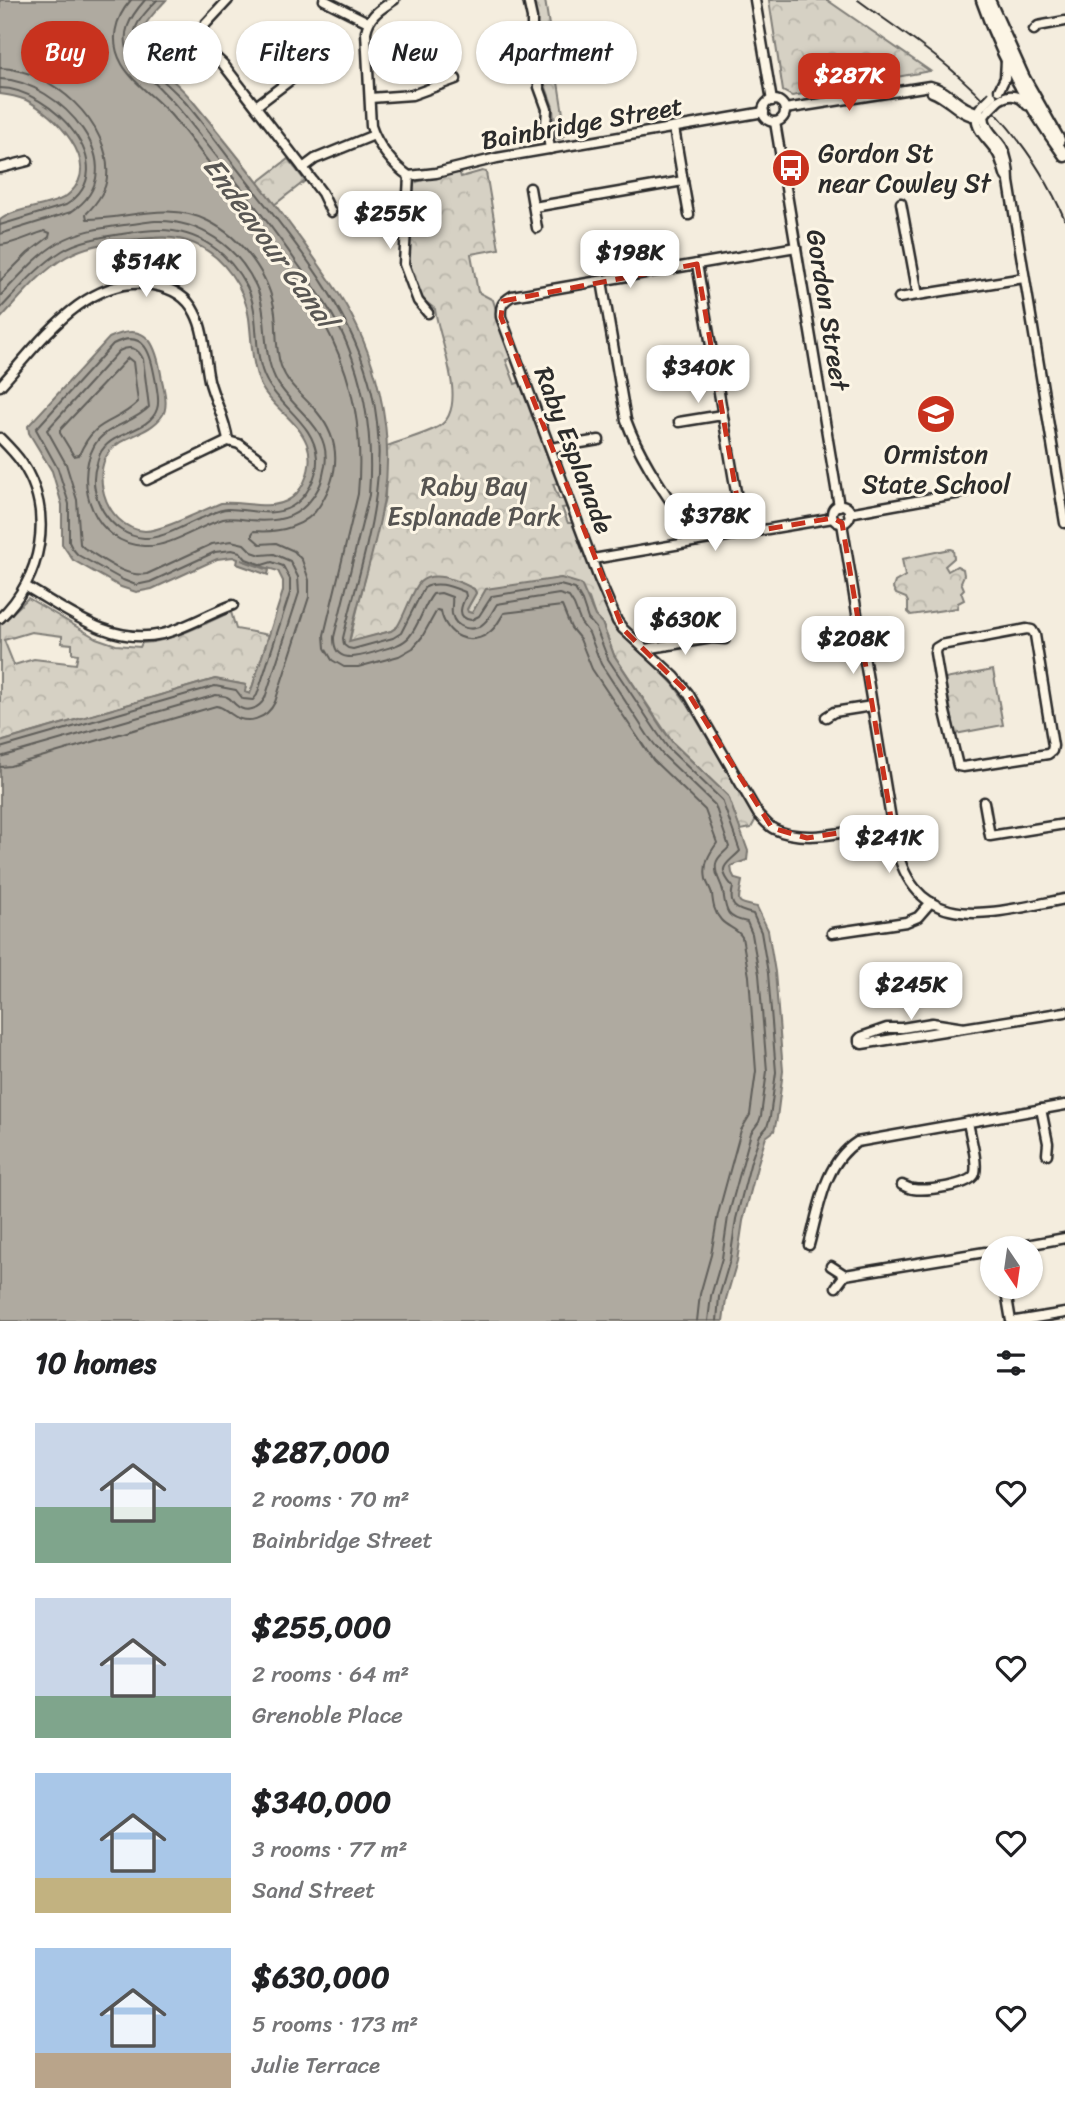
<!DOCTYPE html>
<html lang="en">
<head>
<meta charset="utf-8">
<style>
  body { margin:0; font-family:Sriracha,sans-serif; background:#f2f2f2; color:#202124; height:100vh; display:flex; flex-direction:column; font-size:26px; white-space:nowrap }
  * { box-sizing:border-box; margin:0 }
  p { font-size:23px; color:#757577 }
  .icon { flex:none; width:38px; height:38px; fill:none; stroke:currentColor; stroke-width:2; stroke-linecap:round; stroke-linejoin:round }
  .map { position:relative; height:1321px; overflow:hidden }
  .drawer { display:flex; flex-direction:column; background:#fff; flex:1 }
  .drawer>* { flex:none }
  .banner { position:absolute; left:21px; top:21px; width:700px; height:63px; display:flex; gap:14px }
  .needle { width:46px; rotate:167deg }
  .buttons { position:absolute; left:980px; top:1236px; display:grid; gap:14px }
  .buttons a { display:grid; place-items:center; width:63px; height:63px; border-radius:50%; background:#fff; box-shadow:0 2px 5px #0004; font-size:35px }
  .price { position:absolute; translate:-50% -60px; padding:0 16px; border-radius:14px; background:#fff; color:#222; font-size:23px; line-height:46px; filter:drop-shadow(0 2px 4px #0008) }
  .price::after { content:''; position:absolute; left:50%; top:42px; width:21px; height:16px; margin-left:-10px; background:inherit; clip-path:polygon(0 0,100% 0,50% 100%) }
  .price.on { background:#c8321e; color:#fff }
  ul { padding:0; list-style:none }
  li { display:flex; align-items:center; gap:21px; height:175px; padding:0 35px }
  li span { display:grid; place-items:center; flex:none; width:196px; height:140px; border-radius:0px; color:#555 }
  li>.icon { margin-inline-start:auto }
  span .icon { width:84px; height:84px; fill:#fffc; stroke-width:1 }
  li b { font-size:30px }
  h2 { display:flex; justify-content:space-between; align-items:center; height:84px; padding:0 35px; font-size:30px }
  .pill { padding:0 24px; border-radius:32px; background:#fff; box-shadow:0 2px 5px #0004; font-size:24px; line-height:63px }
  .pill.on { background:#c8321e; color:#fff }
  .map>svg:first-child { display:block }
  .forest { fill:url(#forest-crowns); stroke:#807e78; stroke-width:2; fill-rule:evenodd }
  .water { fill:#afaaa0; stroke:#7a7771; stroke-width:2 }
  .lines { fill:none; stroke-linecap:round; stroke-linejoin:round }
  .shore { stroke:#605e5a; stroke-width:2 }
  .minor-casing { stroke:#2b2b2b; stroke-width:13 }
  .major-casing { stroke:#2b2b2b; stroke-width:15 }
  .minor { stroke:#fcf5e5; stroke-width:8 }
  .major { stroke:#fcf5e5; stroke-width:10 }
  .rail { stroke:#2b2b2b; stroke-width:2 }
  .minor-bridge-casing { stroke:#2b2b2b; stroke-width:13; stroke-linecap:butt }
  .minor-bridge { stroke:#fcf5e5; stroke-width:8 }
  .marked { fill:none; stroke:#c8321e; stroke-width:5; stroke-dasharray:14 9; stroke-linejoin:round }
  .labels { text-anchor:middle; stroke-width:6; stroke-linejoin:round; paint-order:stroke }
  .street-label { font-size:26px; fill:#2b2b2b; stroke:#fcf5e5 }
  .poi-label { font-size:26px; fill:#2b2b2b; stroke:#fcf5e5; text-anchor:start }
  .park-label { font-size:26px; fill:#565451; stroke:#fcf5e5 }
  .water-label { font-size:28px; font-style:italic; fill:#595754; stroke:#fcf5e5 }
</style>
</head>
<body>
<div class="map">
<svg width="1065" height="1321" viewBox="0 0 1065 1321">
  <defs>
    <pattern id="forest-crowns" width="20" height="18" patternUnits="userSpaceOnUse" patternTransform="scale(1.75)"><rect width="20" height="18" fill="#d6d1c4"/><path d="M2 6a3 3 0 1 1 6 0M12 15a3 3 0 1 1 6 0" fill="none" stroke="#b8b4a9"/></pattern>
  </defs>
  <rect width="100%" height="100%" fill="#f4edde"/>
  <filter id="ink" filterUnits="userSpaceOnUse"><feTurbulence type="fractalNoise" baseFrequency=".0143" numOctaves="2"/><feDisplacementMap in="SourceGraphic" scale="14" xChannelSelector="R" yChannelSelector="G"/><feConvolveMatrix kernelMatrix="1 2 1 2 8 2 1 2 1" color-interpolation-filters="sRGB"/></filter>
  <g filter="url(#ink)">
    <g class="forest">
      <polygon points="533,0 545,0 564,120 562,130 566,134 559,139 555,137 553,107 543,79 544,55 538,37"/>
      <polygon points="769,0 827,0 930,71 792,96 783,91"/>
      <polygon points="288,159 305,181 274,205 257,183"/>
      <path d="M459,171L461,177L482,171L486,172L499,249L471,254L478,292L493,300L511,358L506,360L515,384L521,382L559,483L553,484L559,499H565L568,507L562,508L568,523H574L595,579L614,623L673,684L686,702L756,819L751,828L740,830L728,796L673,743L614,655L602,623L595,616L589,598L561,578L534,583L472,613L467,612V609L476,593L474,589L459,582L391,631L349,643L385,497L387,446C403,440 423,435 438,427C471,409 438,338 435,309L421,298L408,266L412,183Z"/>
      <polygon points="950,549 953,550 954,558 945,566 948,571 957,566 963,569 964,575 961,582 964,589 961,592 964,600 958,603 957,608 911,615 908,612 908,602 906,598 896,594 893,588 895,582 905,576 902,559"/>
      <path d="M28,598L96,638L116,645L140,647L142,643C174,641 203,624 231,612L236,629L269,635L250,694L244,693L246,685L215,679L0,742V625ZM31,632L62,636V643L72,644V653L78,654L76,664L34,659L14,665L4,640Z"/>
      <polygon points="993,670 1003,725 955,734 945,679"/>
    </g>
    <path class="water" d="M0,0H166C155,13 138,26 142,44C146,59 180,85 191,99C243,162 294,226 339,294C376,352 395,429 384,498C377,546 359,594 349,642L391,631L397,627C404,617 413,589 420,582C434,569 461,582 474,589L476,593L467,609L468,612L472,613L486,589L561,578L581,584L595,616L602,623L614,655L661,727L673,743L728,796L748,851L747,860L731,866L732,873L735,879L742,881C738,904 734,902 757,907L768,930L775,972L783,1071L777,1118L774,1131L766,1137L758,1163L743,1221L737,1261L726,1299L723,1321H0V742L215,679L246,685L245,692L250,694L283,591V581L278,571L241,560L269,570L268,575L237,564L238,559L233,557L217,559L152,589L136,592L121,587L73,560L62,544V505L52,471L29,433L28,426L109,338C149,319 157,347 162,380C164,390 169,407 162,416C149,435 122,435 109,452C100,464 100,481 104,494C109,512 124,530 145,531C162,531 203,510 221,503C245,500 278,515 297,493C308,480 313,460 307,444C298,420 272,408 261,386C251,364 252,341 249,318C245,288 223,256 195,244C174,235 154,237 132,240C109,243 86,245 66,257C40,272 20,298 0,319V220C19,205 55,208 70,193C103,162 54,114 26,100C18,97 9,95 0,94Z"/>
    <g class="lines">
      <g class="shore">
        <path d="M131,0C115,18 109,41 122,64C132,82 156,98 170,114C195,143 218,175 242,206C315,299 369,369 358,494L324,635L325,648L332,660L344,667H358L399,656L413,648L422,637L437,610L441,611C445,635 471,649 491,631C497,626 500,619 504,613L562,606L571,628L580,639L592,669L653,760L705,810L717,843C709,854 703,864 706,879C707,884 711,889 712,894C713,904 714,912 721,920C727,927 738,929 742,937L749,976L756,1071L750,1115L741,1130L718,1214L711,1255L700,1294L697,1321"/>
        <path d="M145,0C130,17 119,34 130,57C134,64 142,71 148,76C160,89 173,101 184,115C222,164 262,212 297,263C316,289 335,315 347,344C367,393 373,443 369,495L334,637C333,665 358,657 375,652C386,648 401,646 409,637C420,624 423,606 433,594L441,593L452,597C453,602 451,608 452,614C455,629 474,633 484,623C490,618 493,610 497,604L559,594L569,597L574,605L581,623L589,633L601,664L648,736L662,754L715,805L729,847C725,853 717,856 716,864C714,875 721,881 723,891C726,910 725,918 747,922L752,934L759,974L767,1071L761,1116L759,1122L751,1133L728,1217L722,1258L711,1296L708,1321"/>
        <path d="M157,0C145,13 130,26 135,45C140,64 170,85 184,101C206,126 225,154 246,180C297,245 353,311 372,393C392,479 363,555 343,638L344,645L348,648L353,649L393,638L401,633L424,588C437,580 452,587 465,592L466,596C461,606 456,618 471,620L479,616L492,596L560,585L575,589L582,601L588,619L596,628L608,659L656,731L668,748L722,800L740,851C727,865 715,866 733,887C728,907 736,910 753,914L761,932L768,973L776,1072L770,1117L767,1127L760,1135L751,1161L736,1219L730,1260L719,1297L717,1321"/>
        <path d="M0,68C51,69 112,123 107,177C106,191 96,204 86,214L87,219C128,219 168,201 208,221C242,238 270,275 275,313C277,330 275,349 281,366C288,386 304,396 317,412C342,442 340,473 320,505C307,527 278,533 254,531L252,534V537L260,544L276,543L294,551L302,560L309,580V597L275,702C267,719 247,726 231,714C225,710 224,707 216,706L10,766L0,767"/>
        <path d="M0,79C58,80 139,168 71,212L0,234"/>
        <path d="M0,88C49,88 126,167 66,205L0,225"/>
        <path d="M0,245C15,244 31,235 45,231L50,233L49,237L28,253L0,281"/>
        <path d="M0,296C18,278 36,256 58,243C78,231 101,228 124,225C134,224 145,222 155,221C199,219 238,247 256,286C269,315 261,349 275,378C290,409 332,426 325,466C323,473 323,480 319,487C303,517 282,523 249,520C241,519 231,517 223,519C199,526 169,548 144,546C95,544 73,485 94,446C105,426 134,423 149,407L143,359C138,348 130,345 119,351L47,430L66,464L77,500L80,544L84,548C103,559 125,578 147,574L212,544L231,541L244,544L252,552L261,555L274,554L290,561L298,577L299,593L265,698C259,709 246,714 236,705C231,701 232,699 227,697C226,696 217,695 216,695L0,757"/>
        <path d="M0,309C19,289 38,266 62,251C80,240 102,237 122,234C134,232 147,230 159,230C199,230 229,253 247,287C260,314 253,343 262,370C273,405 315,421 317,458C318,476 307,498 291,507C271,518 250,509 228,509C218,509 208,516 199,519C182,526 162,539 144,538C110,536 85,494 97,463C98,459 100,452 103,449C116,431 150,431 157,409C160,401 157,391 156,383C151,357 147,327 113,344L36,429L58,469L69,504V542L72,548L78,555L123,580L136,585L150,582L215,552L232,550L240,552L246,559L262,565L272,562L283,566L290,579V593L257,695L253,700L243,699L236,690L215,686L0,748"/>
        <path d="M128,358L133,362L138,402C114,426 96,416 79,455L74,456L60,433V430Z"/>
      </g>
      <defs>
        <g id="minor">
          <polyline points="228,0 201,29 198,35 200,43 223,64 303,168 315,159 374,135"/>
          <polyline points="324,0 368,22"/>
          <path d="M394,0C381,9 369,15 366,32L371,126C377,145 393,165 409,176"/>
          <polyline points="528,0 532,18 532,38 538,54 539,87 547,109 546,124 550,149"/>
          <polyline points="755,0 772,101"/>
          <polyline points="1034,30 1038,26 1065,21"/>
          <polyline points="999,90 1005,78 1006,60"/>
          <path d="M932,92C949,98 960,116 978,117"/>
          <polyline points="370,98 412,95 456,79"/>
          <path d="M999,100C1010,93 1020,95 1027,105"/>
          <circle cx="774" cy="111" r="11"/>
          <polyline points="256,106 293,78"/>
          <path d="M980,108C969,128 989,138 998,154C1002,161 1003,169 1006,177"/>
          <path d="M785,109L930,86C948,90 954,103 969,109C975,112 978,111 984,116"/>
          <path d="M989,110L984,116C985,130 995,136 1002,147C1008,158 1009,170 1009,182L1065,523"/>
          <polyline points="775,122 839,506"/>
          <polyline points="0,168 28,161"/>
          <polyline points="303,168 322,193 331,212"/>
          <polyline points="409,176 436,173 497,158 764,112"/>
          <polyline points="409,176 404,264 418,301 428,313"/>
          <polyline points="683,181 689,215"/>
          <polyline points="530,188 537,228"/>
          <polyline points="901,203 918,295"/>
          <polyline points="534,207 683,181 674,128"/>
          <path d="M796,247L512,296C502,302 500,306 501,317L599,579L617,621L623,629L675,677L688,693L758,814C763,819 768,826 774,829C805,845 858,829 892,824"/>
          <polyline points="697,264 743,533"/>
          <path d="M602,281L626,420C642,464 672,502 697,541"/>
          <polyline points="899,298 1024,278"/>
          <path d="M0,386C39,344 86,273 153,285C171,288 187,296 195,313C206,334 204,358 209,380C215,403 225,417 228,441"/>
          <polyline points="679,422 722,415"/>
          <path d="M0,438C8,446 16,454 22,463C55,512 42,579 0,618"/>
          <polyline points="551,448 599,440"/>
          <polyline points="147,480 228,441 239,444 262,461"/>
          <circle cx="841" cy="514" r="9"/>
          <polyline points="849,513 966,492"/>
          <path d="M842,523L894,837C913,940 990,913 1065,899"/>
          <polyline points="593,559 833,518"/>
          <path d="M25,586C67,610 111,646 162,634C184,629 210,613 233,605"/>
          <polygon points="1027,629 1032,630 1035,635 1053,746 1052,751 1048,754 963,767 958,766 945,712 935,653 936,648 941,645"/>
          <polyline points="645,649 712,638 725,639"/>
          <polyline points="826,717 834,712 872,706"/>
          <polyline points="984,802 990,836 1065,824"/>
          <polyline points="832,933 906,922 918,917 931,902"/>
          <polyline points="964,1028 932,1023 902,1028 887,1028 861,1037 859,1039 859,1042 862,1044 1065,1012"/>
          <polyline points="1041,1109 1048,1143 1047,1154"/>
          <path d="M902,1185C905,1186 910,1189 913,1189C925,1191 972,1186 975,1173C978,1161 970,1135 968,1122"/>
          <path d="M809,1245C819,1209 824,1163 857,1142L1065,1105"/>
          <polyline points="1010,1248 1065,1238"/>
          <polyline points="831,1266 845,1275 836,1287"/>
          <polyline points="845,1275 985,1252 992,1253"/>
          <polyline points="1005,1286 1011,1321"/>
          <polyline points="1016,1321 1065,1313"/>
        </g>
        <g id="major">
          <path d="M982,0C1001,56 1030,108 1065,156"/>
          <polyline points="989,0 1024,78 1059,140"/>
        </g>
      </defs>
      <use href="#minor" class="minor-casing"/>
      <use href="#major" class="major-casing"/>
      <use href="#minor" class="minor"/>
      <use href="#major" class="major"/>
      <path class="rail" d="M858,0C889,23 923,45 953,71C1000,112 1041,163 1065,220"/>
      <defs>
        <g id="minor-bridge">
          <polyline points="983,105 992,96"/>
          <polyline points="989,110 998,101"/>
        </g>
      </defs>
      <use href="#minor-bridge" class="minor-bridge-casing"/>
      <use href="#minor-bridge" class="minor-bridge"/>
    </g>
  </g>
  <path class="marked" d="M697,264L743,533L833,518L842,523L892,824L807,838L772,828L688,693L623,629L501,317L503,301Z"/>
  <defs>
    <symbol id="bus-disc" viewBox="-11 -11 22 22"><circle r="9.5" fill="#c8321e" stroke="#fcf5e5"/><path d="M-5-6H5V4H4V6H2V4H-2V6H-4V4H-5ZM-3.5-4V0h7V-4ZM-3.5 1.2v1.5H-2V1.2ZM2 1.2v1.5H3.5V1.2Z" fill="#fff"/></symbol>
    <symbol id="school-disc" viewBox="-11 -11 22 22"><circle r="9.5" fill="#c8321e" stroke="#fcf5e5"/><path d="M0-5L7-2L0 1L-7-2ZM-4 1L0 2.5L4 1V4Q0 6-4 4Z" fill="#fff"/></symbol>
  </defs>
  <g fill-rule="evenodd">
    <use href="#bus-disc" x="769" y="146" width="44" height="44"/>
    <use href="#school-disc" x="914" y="392" width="44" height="44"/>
  </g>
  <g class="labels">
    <g class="street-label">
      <text transform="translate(582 123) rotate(-10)" y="9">Bainbridge Street</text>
      <text transform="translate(828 310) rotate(81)" y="9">Gordon Street</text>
      <text transform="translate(574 450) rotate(69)" y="9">Raby Esplanade</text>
    </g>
    <g class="poi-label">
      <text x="818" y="162">Gordon St<tspan x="818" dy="30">near Cowley St</tspan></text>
      <text x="936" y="463" text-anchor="middle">Ormiston<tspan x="936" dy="30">State School</tspan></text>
    </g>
    <g class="park-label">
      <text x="474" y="495">Raby Bay<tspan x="474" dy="30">Esplanade Park</tspan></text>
    </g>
    <g class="water-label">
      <text transform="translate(270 242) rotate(54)" y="10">Endeavour Canal</text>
    </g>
  </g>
</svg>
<div class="buttons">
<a><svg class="needle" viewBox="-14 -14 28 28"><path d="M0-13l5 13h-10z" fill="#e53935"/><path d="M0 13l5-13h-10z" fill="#757577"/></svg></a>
</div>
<b class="price on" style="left:849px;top:113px">$287K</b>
<b class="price" style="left:390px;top:251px">$255K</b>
<b class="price" style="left:630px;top:290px">$198K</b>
<b class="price" style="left:146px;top:299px">$514K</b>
<b class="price" style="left:698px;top:405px">$340K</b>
<b class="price" style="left:715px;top:553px">$378K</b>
<b class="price" style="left:685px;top:657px">$630K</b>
<b class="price" style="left:853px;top:676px">$208K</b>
<b class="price" style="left:889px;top:875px">$241K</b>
<b class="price" style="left:911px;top:1022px">$245K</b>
<div class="banner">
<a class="pill on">Buy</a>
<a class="pill">Rent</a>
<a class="pill">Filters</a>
<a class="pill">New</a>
<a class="pill">Apartment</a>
</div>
</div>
<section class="drawer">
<h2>10 homes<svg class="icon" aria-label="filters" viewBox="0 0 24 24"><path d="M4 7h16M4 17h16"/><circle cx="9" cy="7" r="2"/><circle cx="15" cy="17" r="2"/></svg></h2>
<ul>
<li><span style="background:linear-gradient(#c9d6e8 60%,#7fa58c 0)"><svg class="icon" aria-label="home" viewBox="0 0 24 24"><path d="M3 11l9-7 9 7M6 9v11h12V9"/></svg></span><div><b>$287,000</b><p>2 rooms · 70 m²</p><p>Bainbridge Street</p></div><svg class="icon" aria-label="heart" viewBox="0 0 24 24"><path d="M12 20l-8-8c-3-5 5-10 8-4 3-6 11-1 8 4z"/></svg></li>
<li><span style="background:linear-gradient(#c9d6e8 70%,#7fa58c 0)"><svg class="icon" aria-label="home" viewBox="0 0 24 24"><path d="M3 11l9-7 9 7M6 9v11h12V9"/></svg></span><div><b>$255,000</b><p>2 rooms · 64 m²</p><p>Grenoble Place</p></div><svg class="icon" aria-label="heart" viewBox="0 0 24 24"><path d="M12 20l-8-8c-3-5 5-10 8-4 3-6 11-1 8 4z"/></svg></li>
<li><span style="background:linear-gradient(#a9c7e8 75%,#c2b280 0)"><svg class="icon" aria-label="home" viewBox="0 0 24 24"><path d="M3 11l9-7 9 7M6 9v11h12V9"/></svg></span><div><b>$340,000</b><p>3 rooms · 77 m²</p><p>Sand Street</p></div><svg class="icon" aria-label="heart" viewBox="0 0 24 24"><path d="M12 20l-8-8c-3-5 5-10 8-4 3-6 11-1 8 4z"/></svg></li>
<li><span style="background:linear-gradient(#a9c7e8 75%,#b9a48a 0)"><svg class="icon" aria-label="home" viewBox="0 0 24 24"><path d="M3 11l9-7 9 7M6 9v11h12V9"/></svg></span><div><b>$630,000</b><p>5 rooms · 173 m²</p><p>Julie Terrace</p></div><svg class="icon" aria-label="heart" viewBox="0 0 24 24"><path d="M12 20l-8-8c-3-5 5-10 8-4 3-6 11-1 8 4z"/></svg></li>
</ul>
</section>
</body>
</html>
